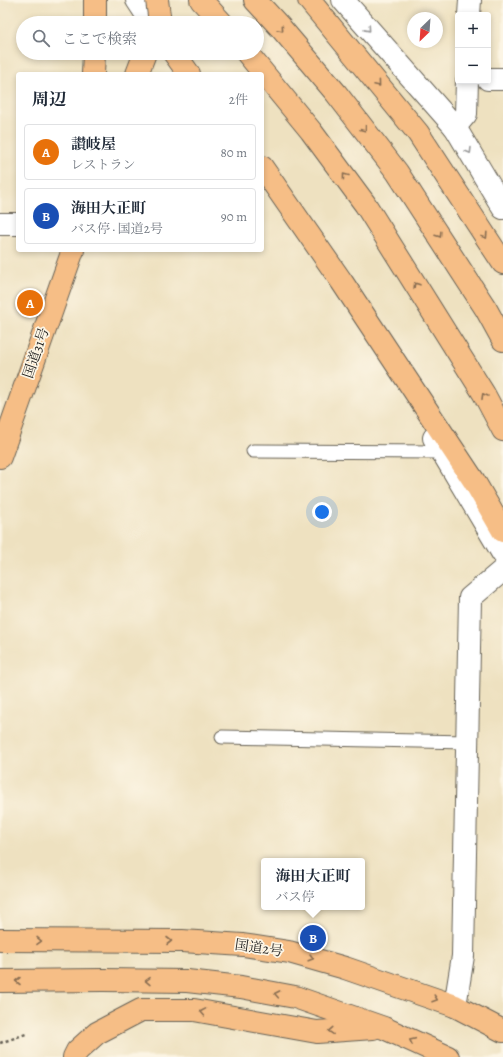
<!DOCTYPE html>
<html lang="ja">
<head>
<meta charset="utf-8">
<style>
	:root { --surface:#fff; --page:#f2f2f3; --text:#1f2937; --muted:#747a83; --line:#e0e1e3; --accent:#111827 }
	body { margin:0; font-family:Alegreya,"Noto Serif JP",serif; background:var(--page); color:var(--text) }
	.controls { position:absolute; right:12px; top:12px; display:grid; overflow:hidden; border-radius:4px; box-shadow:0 2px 6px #0003 }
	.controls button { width:36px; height:36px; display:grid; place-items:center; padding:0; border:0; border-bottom:1px solid var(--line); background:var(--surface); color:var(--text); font:20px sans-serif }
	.compass { position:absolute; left:407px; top:12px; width:36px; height:36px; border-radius:50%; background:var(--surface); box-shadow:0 2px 6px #0003; rotate:205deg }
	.you { position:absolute; left:322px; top:512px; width:14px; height:14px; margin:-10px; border:3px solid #fff; border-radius:50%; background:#1a73e8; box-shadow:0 0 0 6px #1a73e833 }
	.badge { display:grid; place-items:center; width:26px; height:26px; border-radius:50%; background:var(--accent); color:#fff; font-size:13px; font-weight:700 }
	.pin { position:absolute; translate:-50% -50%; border:2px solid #fff; box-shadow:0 1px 4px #0006 }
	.popup { position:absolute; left:261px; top:858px; width:104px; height:52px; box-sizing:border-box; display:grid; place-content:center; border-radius:4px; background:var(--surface); filter:drop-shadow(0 1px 3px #0005); font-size:13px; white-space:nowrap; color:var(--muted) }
	.popup b { font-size:15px; color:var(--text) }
	.popup::after { content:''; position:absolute; left:50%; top:100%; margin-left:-8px; border:8px solid transparent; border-top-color:var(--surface) }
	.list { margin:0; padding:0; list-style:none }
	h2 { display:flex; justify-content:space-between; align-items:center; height:52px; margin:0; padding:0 16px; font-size:17px }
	h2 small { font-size:13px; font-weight:400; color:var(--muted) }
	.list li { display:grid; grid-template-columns:26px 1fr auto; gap:12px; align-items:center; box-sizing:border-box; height:56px; margin:0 8px 8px; padding:0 8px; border:1px solid var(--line); border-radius:4px }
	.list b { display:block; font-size:15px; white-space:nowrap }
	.list p { margin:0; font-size:13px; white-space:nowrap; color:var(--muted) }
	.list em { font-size:13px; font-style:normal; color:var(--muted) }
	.icon { flex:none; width:22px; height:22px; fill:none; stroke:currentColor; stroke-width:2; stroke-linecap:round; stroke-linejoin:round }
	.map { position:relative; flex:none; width:503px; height:1057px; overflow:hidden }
	.search { position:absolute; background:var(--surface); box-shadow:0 2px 6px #0003; left:16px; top:16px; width:248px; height:44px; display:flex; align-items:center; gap:10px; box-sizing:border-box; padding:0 14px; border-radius:22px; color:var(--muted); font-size:15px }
	.panel { position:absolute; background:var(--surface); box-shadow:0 2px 6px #0003; left:16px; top:72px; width:248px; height:180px; border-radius:4px }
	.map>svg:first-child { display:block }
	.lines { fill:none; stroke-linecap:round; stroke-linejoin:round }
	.service-casing { stroke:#666155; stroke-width:15 }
	.minor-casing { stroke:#666155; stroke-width:24 }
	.trunk-casing { stroke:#666155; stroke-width:24 }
	.path { stroke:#666155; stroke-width:2.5; stroke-dasharray:3 3; stroke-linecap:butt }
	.service { stroke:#fff; stroke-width:13 }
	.minor { stroke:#fff; stroke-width:22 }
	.trunk { stroke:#f6be86; stroke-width:22 }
	.trunk-bridge-casing { stroke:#666155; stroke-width:24; stroke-linecap:butt }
	.trunk-bridge { stroke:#f6be86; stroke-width:22 }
	.oneway { stroke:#896d51 }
	.oneway2 { stroke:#999 }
	.labels { text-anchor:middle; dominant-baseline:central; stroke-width:3.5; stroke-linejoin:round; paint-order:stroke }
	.street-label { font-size:14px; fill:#1c1c1c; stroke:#fcf5e5 }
</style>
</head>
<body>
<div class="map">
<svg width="503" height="1057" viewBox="0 0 503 1057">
	<rect width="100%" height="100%" fill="#fcf5e5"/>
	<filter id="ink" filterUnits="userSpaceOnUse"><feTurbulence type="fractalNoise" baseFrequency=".025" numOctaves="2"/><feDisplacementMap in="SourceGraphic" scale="8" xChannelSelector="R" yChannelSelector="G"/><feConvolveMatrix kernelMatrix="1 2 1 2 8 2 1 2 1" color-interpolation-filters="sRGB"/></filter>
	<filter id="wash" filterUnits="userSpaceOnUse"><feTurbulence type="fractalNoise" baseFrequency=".012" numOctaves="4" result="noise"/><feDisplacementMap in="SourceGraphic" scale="16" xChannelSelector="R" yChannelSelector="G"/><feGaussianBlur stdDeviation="0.9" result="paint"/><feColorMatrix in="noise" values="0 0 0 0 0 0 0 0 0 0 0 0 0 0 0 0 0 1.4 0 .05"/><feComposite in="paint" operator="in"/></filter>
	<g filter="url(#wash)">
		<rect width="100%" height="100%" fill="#eee1c0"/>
	</g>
	<g filter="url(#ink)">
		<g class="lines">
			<defs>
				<g id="service">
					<polyline points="253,451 443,452"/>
					<polyline points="222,737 467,742"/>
				</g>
				<g id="minor">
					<polyline points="137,0 152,23"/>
					<polyline points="343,0 455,127 503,208"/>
					<polyline points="469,15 470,0"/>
					<polyline points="488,79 503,79"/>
					<polyline points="455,127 466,114 467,81"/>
					<polyline points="0,224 18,224"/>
					<polyline points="434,438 503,554"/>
					<polyline points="455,1006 463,956 470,598 503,570"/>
				</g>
				<g id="trunk">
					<polyline points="201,0 222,23"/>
					<polyline points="255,0 280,27 336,93 397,172 486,309 503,340"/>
					<polyline points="309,0 418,133 503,263"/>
					<polyline points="95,23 95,0"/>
					<polyline points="174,53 189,74"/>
					<polyline points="247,53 311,131 365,204 484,394 503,430"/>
					<polyline points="93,74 94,53"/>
					<polyline points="137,74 145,53"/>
					<polyline points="262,167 342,282 474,481 503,531"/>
					<polyline points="0,457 73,250"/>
					<polyline points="0,940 182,941 243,945 289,952 345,968 455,1006 503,1031"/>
					<polyline points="0,981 103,980 187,981 241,987 295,997 384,1028 448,1057"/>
					<polyline points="74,1057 77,1051 97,1033 141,1010 194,1010 317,1032 373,1028"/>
				</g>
			</defs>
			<use href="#service" class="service-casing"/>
			<use href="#minor" class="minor-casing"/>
			<use href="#trunk" class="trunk-casing"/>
			<polyline class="path" points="0,1043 26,1034"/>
			<use href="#service" class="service"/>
			<use href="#minor" class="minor"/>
			<use href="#trunk" class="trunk"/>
			<defs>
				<polyline id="trunk-bridge" points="157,0 160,23"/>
			</defs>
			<use href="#trunk-bridge" class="trunk-bridge-casing"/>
			<use href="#trunk-bridge" class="trunk-bridge"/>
		</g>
		<defs><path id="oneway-chevron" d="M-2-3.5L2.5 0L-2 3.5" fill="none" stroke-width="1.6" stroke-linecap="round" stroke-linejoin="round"/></defs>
		<g class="oneway">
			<use href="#oneway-chevron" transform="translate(281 29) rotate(49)"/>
			<use href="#oneway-chevron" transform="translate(378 84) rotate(50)"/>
			<use href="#oneway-chevron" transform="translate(364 129) rotate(52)"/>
			<use href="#oneway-chevron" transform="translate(345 176) rotate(-127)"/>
			<use href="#oneway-chevron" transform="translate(439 235) rotate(57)"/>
			<use href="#oneway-chevron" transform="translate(485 236) rotate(57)"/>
			<use href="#oneway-chevron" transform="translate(416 285) rotate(-122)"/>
			<use href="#oneway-chevron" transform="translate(484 396) rotate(-120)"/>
			<use href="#oneway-chevron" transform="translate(39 941) rotate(1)"/>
			<use href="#oneway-chevron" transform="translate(169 941)"/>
			<use href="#oneway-chevron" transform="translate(311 958) rotate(16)"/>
			<use href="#oneway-chevron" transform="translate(18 981) rotate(180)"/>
			<use href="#oneway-chevron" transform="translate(148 981) rotate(-179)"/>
			<use href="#oneway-chevron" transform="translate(277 994) rotate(-169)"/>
			<use href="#oneway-chevron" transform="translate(435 999) rotate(19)"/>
			<use href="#oneway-chevron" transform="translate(203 1012) rotate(-170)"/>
			<use href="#oneway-chevron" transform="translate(331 1031) rotate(177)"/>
			<use href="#oneway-chevron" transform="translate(412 1041) rotate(-155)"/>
		</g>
		<g class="oneway2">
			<use href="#oneway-chevron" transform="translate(368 29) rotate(48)"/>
			<use href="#oneway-chevron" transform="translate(469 151) rotate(59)"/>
		</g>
	</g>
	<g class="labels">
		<g class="street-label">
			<text transform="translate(36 353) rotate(-71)">国道31号</text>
			<text transform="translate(259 948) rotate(8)">国道2号</text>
		</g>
	</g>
</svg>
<div class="controls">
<button>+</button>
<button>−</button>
</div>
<svg class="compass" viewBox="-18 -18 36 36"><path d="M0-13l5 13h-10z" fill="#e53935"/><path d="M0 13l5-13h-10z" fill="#747a83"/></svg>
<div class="you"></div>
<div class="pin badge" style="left:30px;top:303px;background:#e8710a">A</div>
<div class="pin badge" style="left:313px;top:938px;background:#1a4fb4">B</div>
<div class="popup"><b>海田大正町</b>バス停</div>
<div class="search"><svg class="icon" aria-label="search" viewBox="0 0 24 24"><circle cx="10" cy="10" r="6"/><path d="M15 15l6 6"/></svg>ここで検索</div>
<section class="panel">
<h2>周辺<small>2件</small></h2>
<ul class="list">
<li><span class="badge" style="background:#e8710a">A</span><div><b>讃岐屋</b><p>レストラン</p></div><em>80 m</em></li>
<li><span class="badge" style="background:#1a4fb4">B</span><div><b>海田大正町</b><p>バス停 · 国道2号</p></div><em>90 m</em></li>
</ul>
</section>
</div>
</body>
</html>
